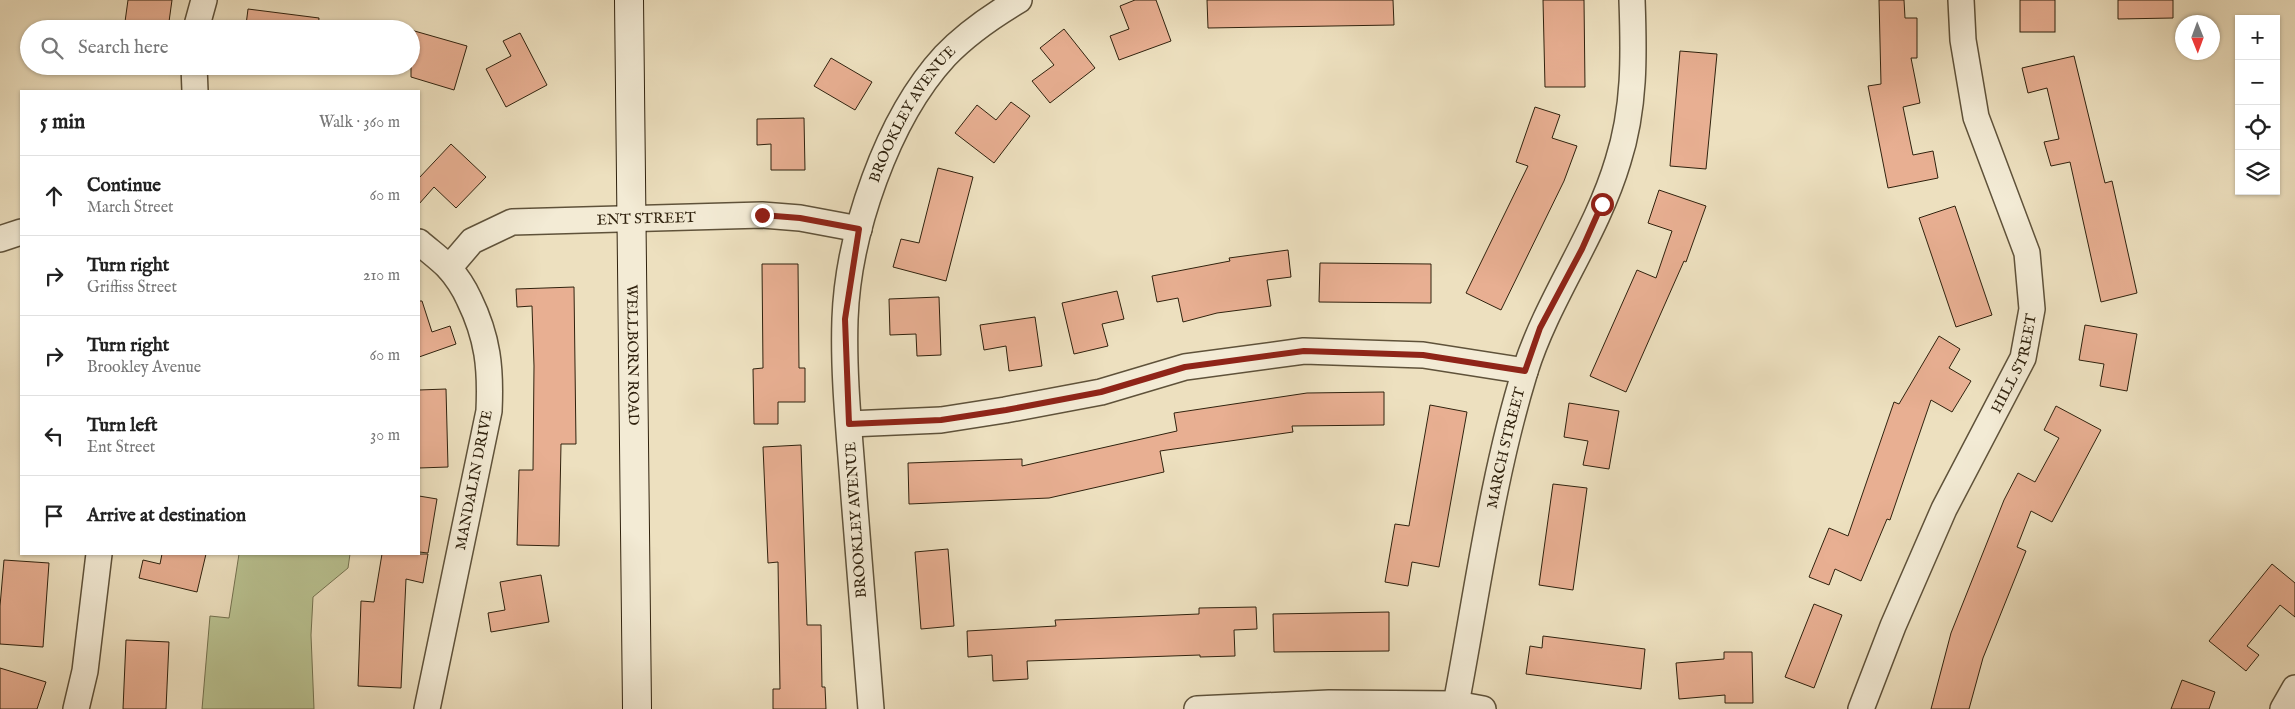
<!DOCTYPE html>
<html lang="en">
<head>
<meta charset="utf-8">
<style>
	:root { --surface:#fff; --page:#f2f2f2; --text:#222; --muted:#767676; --line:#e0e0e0 }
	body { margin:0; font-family:"IM FELL English",serif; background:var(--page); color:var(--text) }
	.controls { position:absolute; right:15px; top:15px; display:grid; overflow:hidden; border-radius:0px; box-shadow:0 1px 4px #0004 }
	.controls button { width:45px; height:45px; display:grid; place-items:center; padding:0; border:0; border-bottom:1px solid var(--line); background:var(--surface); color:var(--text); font:25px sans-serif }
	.compass { position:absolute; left:2175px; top:15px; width:45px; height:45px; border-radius:50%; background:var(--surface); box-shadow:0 1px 4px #0004; rotate:179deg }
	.stop { position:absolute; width:15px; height:15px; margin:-11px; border:4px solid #8f2418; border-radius:50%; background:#fff }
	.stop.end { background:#8f2418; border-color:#fff; box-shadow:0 1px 5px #0008 }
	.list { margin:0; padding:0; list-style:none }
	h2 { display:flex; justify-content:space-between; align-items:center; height:65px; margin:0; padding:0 20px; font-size:21px }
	h2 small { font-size:16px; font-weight:400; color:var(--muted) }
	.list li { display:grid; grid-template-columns:32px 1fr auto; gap:15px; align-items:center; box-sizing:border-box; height:80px; padding:0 20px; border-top:1px solid var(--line) }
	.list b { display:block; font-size:19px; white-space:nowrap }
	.list p { margin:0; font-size:16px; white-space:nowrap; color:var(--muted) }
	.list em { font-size:16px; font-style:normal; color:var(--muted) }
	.icon { flex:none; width:28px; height:28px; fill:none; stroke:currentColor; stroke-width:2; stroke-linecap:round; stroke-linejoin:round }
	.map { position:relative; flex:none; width:2295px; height:709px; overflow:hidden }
	.search { position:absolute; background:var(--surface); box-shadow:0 1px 4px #0004; left:20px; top:20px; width:400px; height:55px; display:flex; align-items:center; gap:12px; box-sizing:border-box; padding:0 18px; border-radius:28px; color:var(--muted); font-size:19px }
	.panel { position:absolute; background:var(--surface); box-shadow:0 1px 4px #0004; left:20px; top:90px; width:400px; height:465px; border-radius:0px }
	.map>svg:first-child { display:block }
	.park { fill:#b9c291; stroke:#747250 }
	.building { fill:#e8af92; stroke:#30220e }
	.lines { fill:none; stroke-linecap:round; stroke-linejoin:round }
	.street-casing { stroke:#5f523a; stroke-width:28 }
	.secondary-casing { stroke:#30220e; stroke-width:30 }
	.street { stroke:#f3ebd5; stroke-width:25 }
	.secondary { stroke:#f3ebd5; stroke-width:28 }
	.route { stroke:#8f2418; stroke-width:6 }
	.labels { text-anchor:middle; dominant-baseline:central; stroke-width:4; stroke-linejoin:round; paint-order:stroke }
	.street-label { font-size:15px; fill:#30220e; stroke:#f3ebd5 }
</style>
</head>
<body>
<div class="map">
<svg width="2295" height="709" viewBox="0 0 2295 709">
	<rect width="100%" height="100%" fill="#ede0bf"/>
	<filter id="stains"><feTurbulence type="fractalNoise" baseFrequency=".004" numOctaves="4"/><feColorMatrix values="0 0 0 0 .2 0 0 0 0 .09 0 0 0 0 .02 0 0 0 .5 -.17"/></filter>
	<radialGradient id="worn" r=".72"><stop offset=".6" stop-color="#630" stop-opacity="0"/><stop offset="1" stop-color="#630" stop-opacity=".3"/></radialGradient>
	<polygon class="park" points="239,554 350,554 348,568 313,597 311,635 314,709 202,709 210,616 229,618"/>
	<g class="building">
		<polygon points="128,0 172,0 168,29 124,29"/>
		<polygon points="1135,0 1156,0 1171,41 1119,60 1110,36 1129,29 1120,6"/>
		<polygon points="1207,0 1393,0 1394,25 1208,28"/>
		<polygon points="1543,0 1584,0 1585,87 1545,87"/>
		<polygon points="1879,0 1904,0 1905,18 1917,18 1917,58 1911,58 1920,103 1903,107 1913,155 1933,151 1938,178 1888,188 1868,86 1881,84"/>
		<rect x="2020" y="0" width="35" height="32"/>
		<polygon points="2118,0 2173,0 2173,18 2118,19"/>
		<polygon points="248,9 319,18 318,29 260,29 260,27 246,25"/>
		<polygon points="1064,29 1095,68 1050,103 1032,81 1054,65 1040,48"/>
		<polygon points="411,30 467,46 454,90 411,77"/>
		<polygon points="520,33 547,85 506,107 486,69 511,56 503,41"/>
		<polygon points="1680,51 1717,54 1706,169 1670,166"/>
		<polygon points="2074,56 2105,183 2112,181 2137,293 2101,302 2070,162 2051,166 2044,142 2059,139 2047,88 2028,93 2022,68"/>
		<polygon points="831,58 872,82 855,110 814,86"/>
		<polygon points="1011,102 1030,116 994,163 955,133 977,105 996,120"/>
		<polygon points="1535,107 1560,115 1552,138 1577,146 1564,181 1501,310 1466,293 1528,166 1516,162"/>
		<polygon points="804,118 805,170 771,170 771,144 757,145 757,119"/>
		<polygon points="451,144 486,177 456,208 434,187 419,204 419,178"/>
		<polygon points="938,168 973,177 946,281 893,267 901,239 919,243"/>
		<polygon points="1659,190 1706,206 1686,262 1684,261 1626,392 1590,376 1637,270 1656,278 1672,231 1648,223"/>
		<polygon points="1955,206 1992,315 1956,327 1919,218"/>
		<polygon points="1288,250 1291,277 1267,280 1271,306 1217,313 1183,322 1178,298 1157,302 1152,276 1230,261 1229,258"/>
		<polygon points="1320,263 1431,264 1431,303 1319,302"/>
		<polygon points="762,264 798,264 799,368 805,368 805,402 778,402 778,424 754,424 753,369 763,368"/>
		<polygon points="574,287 576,444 561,444 559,546 517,545 519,470 533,470 534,366 532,306 517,307 516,289"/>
		<polygon points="1117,291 1124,319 1102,324 1108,346 1074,354 1062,303"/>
		<polygon points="939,297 941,355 917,356 916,334 890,335 889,299"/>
		<polygon points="419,301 422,301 432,332 450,326 456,344 419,357"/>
		<polygon points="1035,317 1042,366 1009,371 1006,346 984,350 980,325"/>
		<polygon points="2085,325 2137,334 2127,391 2100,386 2104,364 2079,360"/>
		<polygon points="1939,336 1960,349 1949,368 1971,381 1952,412 1931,400 1890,520 1887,519 1861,581 1835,569 1829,585 1809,577 1829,528 1848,536 1894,402 1899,404"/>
		<polygon points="446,389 448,467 419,468 419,390"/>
		<polygon points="1384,392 1384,425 1292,426 1293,432 1160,451 1164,472 1049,498 909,504 908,463 1022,459 1022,466 1177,431 1174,413 1307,393"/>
		<polygon points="1569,403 1619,411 1609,469 1583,465 1588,441 1564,437"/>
		<polygon points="1430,405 1467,412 1439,567 1412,562 1408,586 1385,582 1395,524 1409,526"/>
		<polygon points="2056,406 2101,430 2052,522 2031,511 2017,547 2026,551 1983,658 1969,709 1931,709 1951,633 2004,500 2018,473 2035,482 2059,438 2044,430"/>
		<polygon points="801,445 807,625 821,625 822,687 825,687 826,709 773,709 773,689 780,689 778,562 768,563 763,447"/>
		<polygon points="1553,484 1587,488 1573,590 1539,585"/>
		<polygon points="419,496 437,499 428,553 419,552"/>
		<polygon points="948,549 954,626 921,629 915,552"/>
		<polygon points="162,554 206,554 197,592 139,578 143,560 160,564"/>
		<polygon points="382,554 428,554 423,583 406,579 401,688 358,686 361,601 374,602"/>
		<polygon points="4,560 49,563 43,647 0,644 0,606"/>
		<polygon points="2272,564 2295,583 2295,617 2280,605 2247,646 2259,655 2246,671 2209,641"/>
		<polygon points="541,575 549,622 491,632 488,613 505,610 500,582"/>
		<polygon points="1814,604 1842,615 1814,688 1785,677"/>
		<polygon points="1256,607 1257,629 1234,630 1235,656 1200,657 1200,655 1027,661 1028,679 993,681 992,655 968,657 967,631 1056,626 1055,620 1199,614 1199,608"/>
		<polygon points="1389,612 1389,651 1274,652 1273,614"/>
		<polygon points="1543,636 1645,649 1641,689 1526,674 1530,646 1542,648"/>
		<polygon points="126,640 169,642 166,709 123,709"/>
		<polygon points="1724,652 1752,652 1753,703 1725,703 1725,695 1679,699 1676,663 1724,659"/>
		<polygon points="0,668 46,682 37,709 0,709"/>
		<polygon points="2182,680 2215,692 2209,709 2171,709"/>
	</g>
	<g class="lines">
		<defs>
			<g id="street">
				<polyline points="196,29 204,0"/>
				<polyline points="194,66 195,91"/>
				<polyline points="0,239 21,232"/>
				<path d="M419,242C428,250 439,258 448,267C456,276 464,288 469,299C488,338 491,368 489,411L427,709"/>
				<path id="s1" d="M449,268L472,241L512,222L762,215L800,218L859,229"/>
				<polyline points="849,424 941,420 1005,410 1101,392 1185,367 1304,351 1423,355 1525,371"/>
				<path id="s2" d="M1456,704C1477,594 1492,478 1525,371C1548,298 1596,235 1618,161C1635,108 1634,55 1632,0"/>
				<polyline points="76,709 85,671 99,554"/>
				<path id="s3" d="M871,709C865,638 860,568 854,497C850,438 843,378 845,319C848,234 887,119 945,56C967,33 992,16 1019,0"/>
				<polyline points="1197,709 1329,703 1456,704 1483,709"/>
				<path id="s4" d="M1861,709L1893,626L1944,509L2023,358L2032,309L2027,253L1976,117L1963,40L1961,0"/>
				<polyline points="2283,709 2295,688"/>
			</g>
			<g id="secondary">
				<path id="s5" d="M629,0L637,709"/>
			</g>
		</defs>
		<use href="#street" class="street-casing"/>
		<use href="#secondary" class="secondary-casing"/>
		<use href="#street" class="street"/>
		<use href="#secondary" class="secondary"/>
	</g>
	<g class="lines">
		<polyline class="route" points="762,215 800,218 859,229 845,319 849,424 941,420 1006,410 1101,392 1185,367 1304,351 1423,355 1525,371 1540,328 1582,249 1602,204"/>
	</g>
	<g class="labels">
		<g class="street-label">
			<text stroke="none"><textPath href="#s3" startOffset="610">BROOKLEY AVENUE</textPath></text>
			<text stroke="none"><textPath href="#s1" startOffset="214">ENT STREET</textPath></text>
			<text stroke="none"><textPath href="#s5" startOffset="355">WELLBORN ROAD</textPath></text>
			<text stroke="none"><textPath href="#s4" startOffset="379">HILL STREET</textPath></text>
			<text stroke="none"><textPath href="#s2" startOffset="261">MARCH STREET</textPath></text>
			<text transform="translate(474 480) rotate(-79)">MANDALIN DRIVE</text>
			<text transform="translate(856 520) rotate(-94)">BROOKLEY AVENUE</text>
		</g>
	</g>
	<rect width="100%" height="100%" filter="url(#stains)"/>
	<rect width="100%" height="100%" fill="url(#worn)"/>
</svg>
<div class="controls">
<button>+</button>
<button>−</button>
<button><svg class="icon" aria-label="locate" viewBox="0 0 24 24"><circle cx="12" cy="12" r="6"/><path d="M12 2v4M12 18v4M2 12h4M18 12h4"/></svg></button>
<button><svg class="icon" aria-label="layers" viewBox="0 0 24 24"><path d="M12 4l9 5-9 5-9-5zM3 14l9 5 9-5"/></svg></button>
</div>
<svg class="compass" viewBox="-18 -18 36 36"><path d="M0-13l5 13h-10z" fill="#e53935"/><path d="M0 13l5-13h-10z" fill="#767676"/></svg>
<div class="stop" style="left:1602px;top:204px"></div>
<div class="stop end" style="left:762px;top:215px"></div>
<div class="search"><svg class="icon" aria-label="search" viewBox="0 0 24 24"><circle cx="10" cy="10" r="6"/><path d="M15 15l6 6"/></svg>Search here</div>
<section class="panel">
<h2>5 min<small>Walk · 360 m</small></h2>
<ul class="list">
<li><svg class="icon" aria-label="ahead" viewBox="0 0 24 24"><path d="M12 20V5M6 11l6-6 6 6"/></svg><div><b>Continue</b><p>March Street</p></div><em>60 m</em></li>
<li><svg class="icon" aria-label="right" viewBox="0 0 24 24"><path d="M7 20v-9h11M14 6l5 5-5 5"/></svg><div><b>Turn right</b><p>Griffiss Street</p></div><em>210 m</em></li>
<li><svg class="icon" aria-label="right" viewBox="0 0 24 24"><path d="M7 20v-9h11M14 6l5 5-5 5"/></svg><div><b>Turn right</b><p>Brookley Avenue</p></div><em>60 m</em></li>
<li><svg class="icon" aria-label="left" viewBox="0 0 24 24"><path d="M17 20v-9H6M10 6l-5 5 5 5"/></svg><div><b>Turn left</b><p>Ent Street</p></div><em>30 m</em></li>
<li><svg class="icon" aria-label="arrive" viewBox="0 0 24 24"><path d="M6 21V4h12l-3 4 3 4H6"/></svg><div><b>Arrive at destination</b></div></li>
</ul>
</section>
</div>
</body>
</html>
